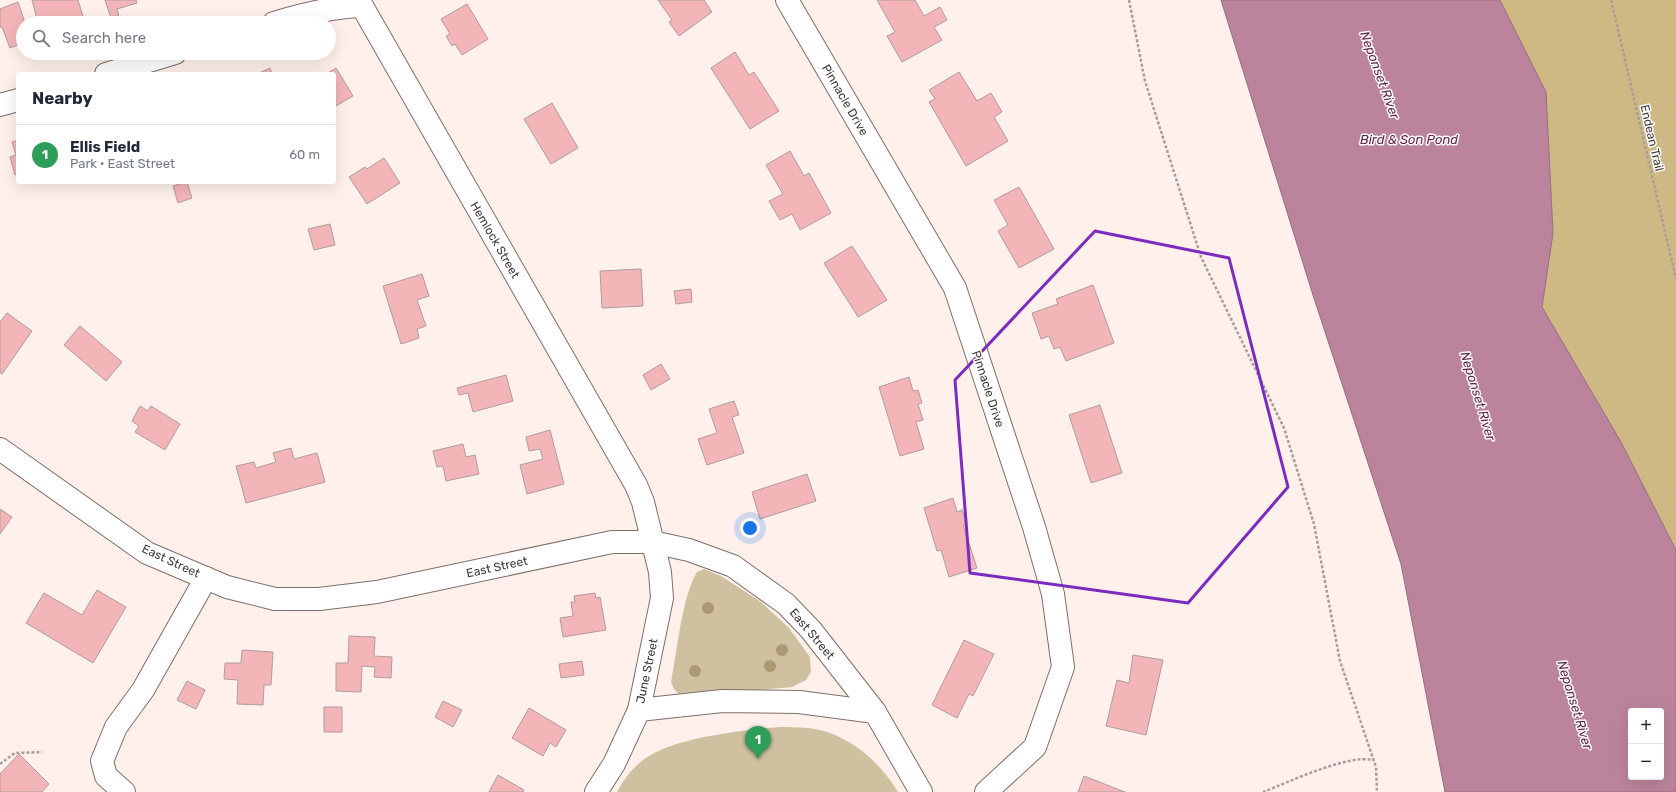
<!DOCTYPE html>
<html lang="en">
<head>
<meta charset="utf-8">
<style>
	:root { --surface:#fff; --page:#f6f6f7; --text:#1f2937; --muted:#747a83; --line:#e0e1e3; --accent:#ea580c }
	body { margin:0; font-family:Rubik,sans-serif; background:var(--page); color:var(--text) }
	.controls { position:absolute; right:12px; bottom:12px; display:grid; overflow:hidden; border-radius:4px; box-shadow:0 4px 16px #0002 }
	.controls button { width:36px; height:36px; display:grid; place-items:center; padding:0; border:0; border-bottom:1px solid var(--line); background:var(--surface); color:var(--text); font:20px sans-serif }
	.you { position:absolute; left:750px; top:528px; width:14px; height:14px; margin:-10px; border:3px solid #fff; border-radius:50%; background:#1a73e8; box-shadow:0 0 0 6px #1a73e833 }
	.badge { display:grid; place-items:center; width:26px; height:26px; border-radius:50%; background:var(--accent); color:#fff; font-size:13px; font-weight:700 }
	.pin { position:absolute; translate:-50% -33px; filter:drop-shadow(0 1px 2px #0008) }
	.pin::after { content:''; position:absolute; top:21px; width:14px; height:12px; background:inherit; clip-path:polygon(0 0,100% 0,50% 100%) }
	.list { margin:0; padding:0; list-style:none }
	h2 { display:flex; justify-content:space-between; align-items:center; height:52px; margin:0; padding:0 16px; font-size:17px }
	h2 small { font-size:13px; font-weight:400; color:var(--muted) }
	.list li { display:grid; grid-template-columns:26px 1fr auto; gap:12px; align-items:center; box-sizing:border-box; height:60px; padding:0 16px; border-top:1px solid var(--line) }
	.list b { display:block; font-size:15px; white-space:nowrap }
	.list p { margin:0; font-size:13px; white-space:nowrap; color:var(--muted) }
	.list em { font-size:13px; font-style:normal; color:var(--muted) }
	.icon { flex:none; width:22px; height:22px; fill:none; stroke:currentColor; stroke-width:2; stroke-linecap:round; stroke-linejoin:round }
	.map { position:relative; flex:none; width:1676px; height:792px; overflow:hidden }
	.search { position:absolute; background:var(--surface); box-shadow:0 4px 16px #0002; left:16px; top:16px; width:320px; height:44px; display:flex; align-items:center; gap:10px; box-sizing:border-box; padding:0 14px; border-radius:22px; color:var(--muted); font-size:15px }
	.panel { position:absolute; background:var(--surface); box-shadow:0 4px 16px #0002; left:16px; top:72px; width:320px; height:112px; border-radius:4px }
	.map>svg:first-child { display:block }
	.green { fill:#cfc19f }
	.forest { fill:#ceb884 }
	.water { fill:#bb849c; stroke:#966d7d; fill-rule:evenodd }
	.building { fill:#f4b5b8; stroke:#af9c9d }
	.lines { fill:none; stroke-linecap:round; stroke-linejoin:round }
	.minor-casing { stroke:#7e6e69; stroke-width:24 }
	.path { stroke:#a89d99; stroke-width:2.5; stroke-dasharray:3 2; stroke-linecap:butt }
	.minor { stroke:#fff; stroke-width:22 }
	.tree { fill:#ac9974 }
	.marked { fill:none; stroke:#7b2cbf; stroke-width:3; stroke-linejoin:round }
	.labels { text-anchor:middle; dominant-baseline:central; stroke-width:3; stroke-linejoin:round; paint-order:stroke }
	.street-label { font-size:12px; fill:#3f3835; stroke:#fff }
	.water-label { font-size:13px; font-style:italic; fill:#652244; stroke:#fff }
</style>
</head>
<body>
<div class="map">
<svg width="1676" height="792" viewBox="0 0 1676 792">
	<rect width="100%" height="100%" fill="#fff0eb"/>
	<g class="green">
		<path d="M704,569L721,576L761,602L789,628L810,657L811,672L806,680L792,687L682,697L674,689L671,682C677,652 682,596 697,572Z"/>
		<path d="M780,727C789,727 799,727 808,728C846,732 879,760 898,792H617C637,754 664,746 704,737C729,732 754,729 780,727Z"/>
	</g>
	<polygon class="forest" points="1500,0 1676,0 1676,550 1621,442 1542,307 1553,233 1546,92"/>
	<path class="water" d="M1221,0H1500L1546,92L1553,233L1542,307L1621,442L1676,550V792H1445L1401,564L1312,292ZM1631,711H1661V777H1631Z"/>
	<g class="building">
		<polygon points="32,0 78,0 85,23 38,23"/>
		<polygon points="105,0 136,0 137,3 117,9 119,15 111,18"/>
		<polygon points="658,0 704,0 712,12 679,36 669,22 672,20"/>
		<polygon points="877,0 915,0 924,16 940,7 947,20 934,27 942,40 902,62 887,36 895,32"/>
		<polygon points="18,2 25,23 23,23 23,43 10,48 2,27 0,27 0,9"/>
		<polygon points="467,4 488,39 462,55 455,44 452,46 446,36 450,34 441,19"/>
		<polygon points="735,52 749,75 754,72 779,111 750,129 711,68"/>
		<polygon points="270,68 272,74 257,74"/>
		<polygon points="336,68 353,96 334,107 334,74 326,74"/>
		<polygon points="959,72 977,101 991,93 1002,112 994,117 1008,141 966,166 929,102 935,99 929,90"/>
		<polygon points="552,103 578,148 551,164 524,119"/>
		<polygon points="18,140 18,174 15,175 10,157 16,155 12,142"/>
		<polygon points="790,151 804,176 809,173 831,213 800,230 792,214 780,220 769,201 783,194 766,165"/>
		<polygon points="384,158 400,183 367,204 349,177 365,167 367,169"/>
		<polygon points="187,182 192,198 178,203 173,186"/>
		<polygon points="1019,187 1054,249 1019,268 998,231 1008,225 994,200"/>
		<polygon points="330,224 335,245 314,250 308,229"/>
		<polygon points="852,246 887,300 858,317 824,263"/>
		<polygon points="641,269 643,306 602,308 600,271"/>
		<polygon points="422,274 429,296 417,300 426,326 417,329 419,338 401,344 383,286"/>
		<polygon points="1093,285 1114,343 1066,361 1060,347 1054,349 1049,336 1041,339 1032,313 1058,304 1056,299"/>
		<polygon points="691,289 692,302 676,304 674,291"/>
		<polygon points="7,313 32,331 2,374 0,373 0,322"/>
		<polygon points="80,326 122,362 106,381 64,345"/>
		<polygon points="661,364 670,379 651,390 643,375"/>
		<polygon points="506,375 513,401 473,412 468,393 459,395 457,388"/>
		<polygon points="909,377 913,391 918,390 922,403 918,404 923,420 916,422 924,449 900,456 879,387"/>
		<polygon points="734,401 739,415 732,417 744,453 707,465 698,439 717,433 709,409"/>
		<polygon points="1100,405 1122,473 1091,483 1069,415"/>
		<polygon points="140,406 148,411 151,406 180,424 165,450 135,432 139,426 132,421"/>
		<polygon points="550,430 564,484 527,494 520,465 543,459 540,449 529,451 526,437"/>
		<polygon points="463,444 466,457 475,455 479,474 446,481 443,466 437,467 433,451"/>
		<polygon points="291,448 294,459 317,453 325,482 246,503 236,466 254,462 256,468 276,462 273,453"/>
		<polygon points="807,474 816,501 760,519 752,492"/>
		<polygon points="953,498 957,512 962,510 967,524 963,525 977,568 949,577 941,550 937,551 924,508"/>
		<polygon points="0,509 12,517 0,534"/>
		<polygon points="97,590 126,607 93,663 26,623 44,593 82,615"/>
		<polygon points="595,593 596,598 600,597 606,630 563,637 560,618 573,616 571,602 575,602 574,596"/>
		<polygon points="349,636 375,637 374,656 392,657 391,678 374,677 375,667 362,666 361,692 336,691 336,663 348,663"/>
		<polygon points="964,640 994,654 973,696 969,694 957,718 932,705"/>
		<polygon points="242,650 273,652 271,685 264,685 263,705 237,704 238,680 224,679 225,663 241,663"/>
		<polygon points="1133,655 1163,660 1146,735 1106,726 1117,680 1129,683"/>
		<polygon points="582,661 584,675 561,678 559,664"/>
		<polygon points="187,681 205,690 196,709 177,700"/>
		<polygon points="443,701 462,710 453,727 435,717"/>
		<rect x="324" y="707" width="18" height="25"/>
		<polygon points="529,708 566,730 556,747 550,743 543,756 512,738"/>
		<polygon points="19,754 49,784 42,792 0,792 0,774"/>
		<polygon points="498,775 524,790 523,792 489,792"/>
		<polygon points="1084,776 1125,792 1078,792"/>
	</g>
	<g class="lines">
		<defs>
			<g id="minor">
				<polyline points="787,0 955,288 1034,527 1053,594 1063,667 1035,747 986,792"/>
				<path d="M274,23C303,14 331,7 362,6L636,485L643,502L660,572L662,598L639,710L614,764L596,792"/>
				<polyline points="106,74 175,53"/>
				<polyline points="0,105 18,100"/>
				<polyline points="0,449 147,553 227,587 275,599 319,599 377,592 612,542 652,542 689,550 733,566 786,604 811,630 875,712 921,792"/>
				<polyline points="639,710 722,701 799,702 875,712"/>
				<polyline points="124,792 106,776 102,761 116,727 143,690 206,578"/>
			</g>
		</defs>
		<use href="#minor" class="minor-casing"/>
		<g class="path">
			<polyline points="1129,0 1145,81 1201,257 1284,428 1314,524 1340,661 1376,767 1377,792"/>
			<polyline points="1611,0 1676,279"/>
			<polyline points="0,764 15,753 42,752"/>
			<path d="M1263,792C1289,782 1348,754 1373,760"/>
		</g>
		<use href="#minor" class="minor"/>
	</g>
	<g class="tree">
		<circle cx="708" cy="608" r="6"/>
		<circle cx="782" cy="650" r="6"/>
		<circle cx="770" cy="666" r="6"/>
		<circle cx="695" cy="671" r="6"/>
	</g>
	<path class="marked" d="M1095,231L1229,258L1288,487L1188,603L970,573L955,380Z"/>
	<g class="labels">
		<g class="street-label">
			<text transform="translate(845 100) rotate(60)">Pinnacle Drive</text>
			<text transform="translate(1652 138) rotate(77)">Endean Trail</text>
			<text transform="translate(495 240) rotate(60)">Hemlock Street</text>
			<text transform="translate(988 389) rotate(72)">Pinnacle Drive</text>
			<text transform="translate(171 561) rotate(25)">East Street</text>
			<text transform="translate(497 567) rotate(-12)">East Street</text>
			<text transform="translate(812 634) rotate(50)">East Street</text>
			<text transform="translate(647 671) rotate(-78)">June Street</text>
		</g>
		<g class="water-label">
			<text transform="translate(1380 75) rotate(70)">Neponset River</text>
			<text x="1409" y="139">Bird &amp; Son Pond</text>
			<text transform="translate(1478 396) rotate(73)">Neponset River</text>
			<text transform="translate(1575 705) rotate(73)">Neponset River</text>
		</g>
	</g>
</svg>
<div class="controls">
<button>+</button>
<button>−</button>
</div>
<div class="you"></div>
<div class="pin badge" style="left:758px;top:759px;background:#2e9e5b">1</div>
<div class="search"><svg class="icon" aria-label="search" viewBox="0 0 24 24"><circle cx="10" cy="10" r="6"/><path d="M15 15l6 6"/></svg>Search here</div>
<section class="panel">
<h2>Nearby<small></small></h2>
<ul class="list">
<li><span class="badge" style="background:#2e9e5b">1</span><div><b>Ellis Field</b><p>Park · East Street</p></div><em>60 m</em></li>
</ul>
</section>
</div>
</body>
</html>
